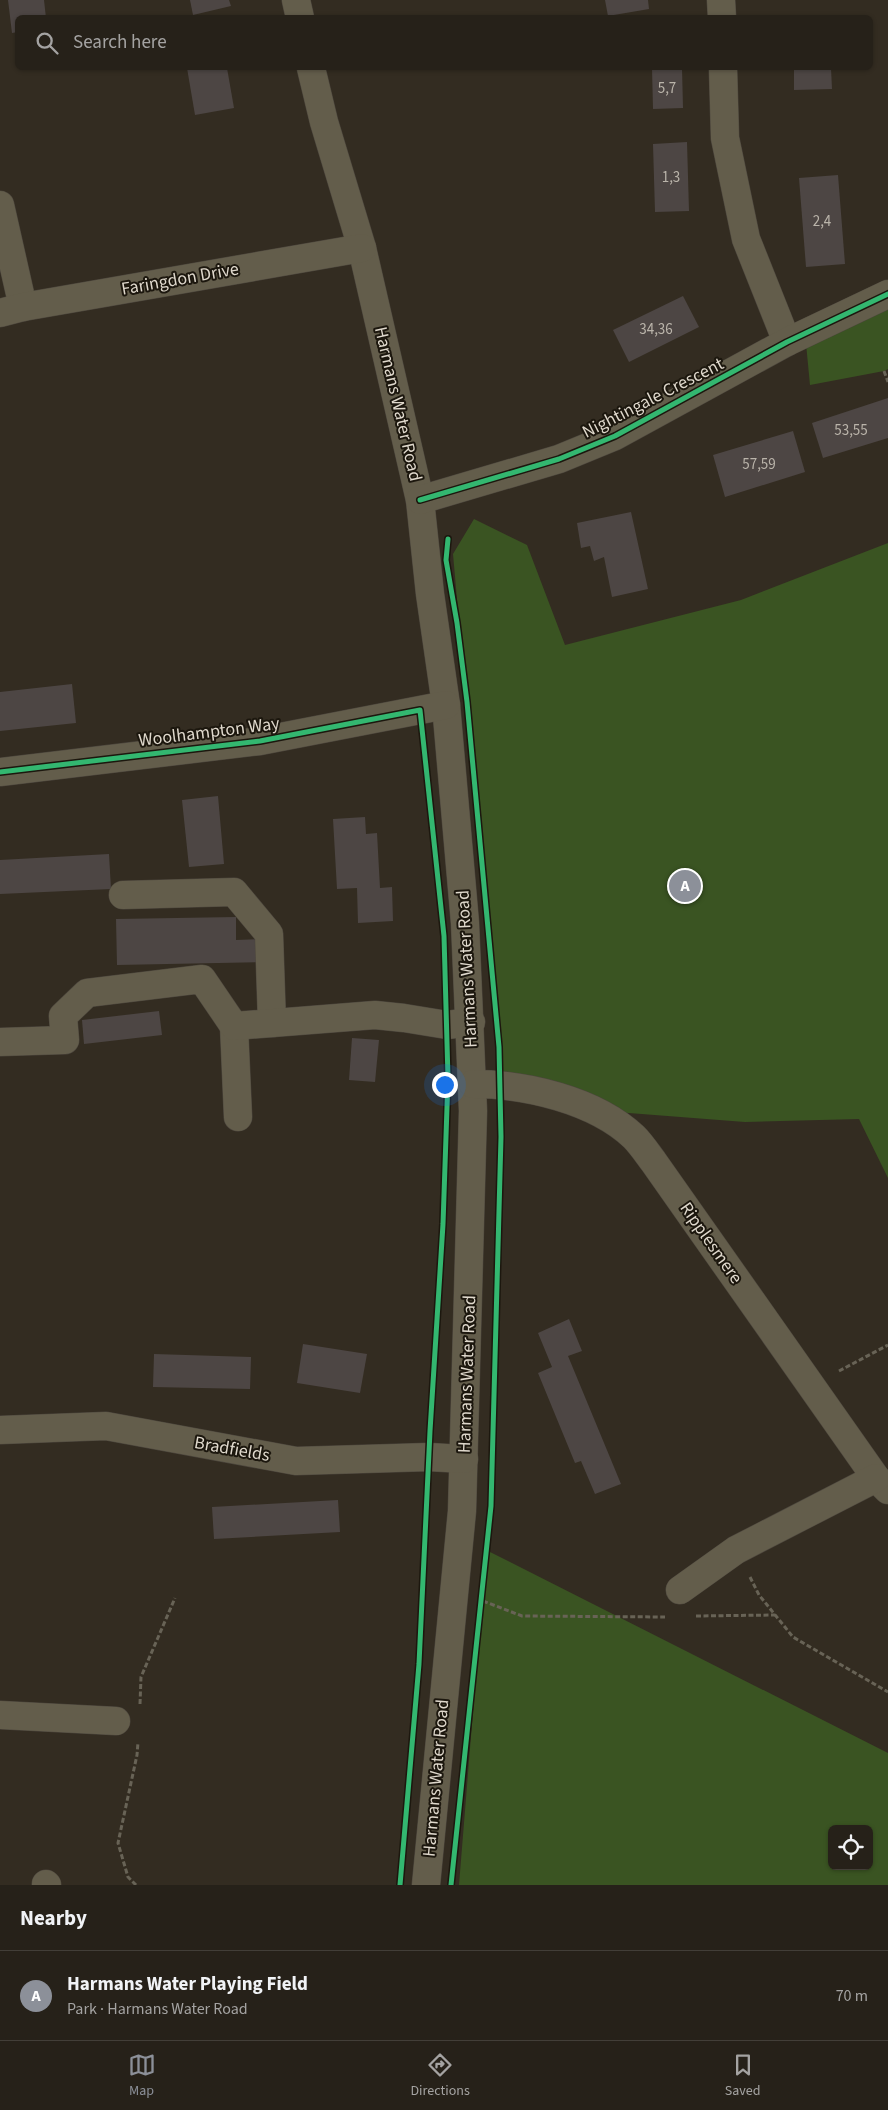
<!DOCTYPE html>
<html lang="en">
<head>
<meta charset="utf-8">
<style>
	:root { --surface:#262119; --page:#2e2922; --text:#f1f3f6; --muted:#a4a3a2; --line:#423e38; --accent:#8c9099 }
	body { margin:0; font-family:"Source Sans 3",sans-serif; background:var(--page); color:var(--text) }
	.controls { position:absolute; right:15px; bottom:15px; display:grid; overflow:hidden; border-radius:8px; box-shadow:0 1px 4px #0004 }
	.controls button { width:45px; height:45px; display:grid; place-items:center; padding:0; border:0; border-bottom:1px solid var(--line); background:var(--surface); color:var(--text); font:25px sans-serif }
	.you { position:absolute; left:444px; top:1084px; width:18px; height:18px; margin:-12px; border:4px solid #fff; border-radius:50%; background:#1a73e8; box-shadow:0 0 0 8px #1a73e833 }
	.badge { display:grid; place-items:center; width:32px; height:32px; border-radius:50%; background:var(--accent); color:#fff; font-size:16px; font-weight:700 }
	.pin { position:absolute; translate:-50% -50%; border:2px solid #fff; box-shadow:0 1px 5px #0006 }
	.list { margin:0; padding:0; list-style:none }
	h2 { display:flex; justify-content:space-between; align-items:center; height:65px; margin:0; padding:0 20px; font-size:21px }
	h2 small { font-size:16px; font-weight:400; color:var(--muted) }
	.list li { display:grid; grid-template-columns:32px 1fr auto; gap:15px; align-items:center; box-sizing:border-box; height:90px; padding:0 20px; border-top:1px solid var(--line) }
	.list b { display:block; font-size:19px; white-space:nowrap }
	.list p { margin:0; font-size:16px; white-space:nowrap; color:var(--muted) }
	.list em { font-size:16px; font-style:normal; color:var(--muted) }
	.icon { flex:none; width:28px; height:28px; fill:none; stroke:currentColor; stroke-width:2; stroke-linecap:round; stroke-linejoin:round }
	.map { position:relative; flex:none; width:888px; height:1885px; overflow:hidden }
	.search { position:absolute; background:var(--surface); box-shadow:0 1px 4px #0004; left:15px; right:15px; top:15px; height:55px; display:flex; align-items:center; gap:12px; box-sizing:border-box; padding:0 18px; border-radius:8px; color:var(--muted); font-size:19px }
	.sheet { height:155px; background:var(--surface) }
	nav { display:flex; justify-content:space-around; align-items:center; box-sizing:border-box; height:70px; border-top:1px solid var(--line); background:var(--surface); font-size:14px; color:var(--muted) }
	nav a { display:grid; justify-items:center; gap:2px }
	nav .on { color:var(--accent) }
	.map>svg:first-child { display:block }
	.green { fill:#3a5422; fill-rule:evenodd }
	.building { fill:#4d4644 }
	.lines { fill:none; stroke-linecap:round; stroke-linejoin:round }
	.minor-casing { stroke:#4d473e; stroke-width:29 }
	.path { stroke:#686356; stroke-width:3; stroke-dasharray:5 2.5; stroke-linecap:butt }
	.minor { stroke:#635d4b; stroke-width:28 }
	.cycleway-casing { stroke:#1c170e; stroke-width:8 }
	.cycleway { stroke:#33b770; stroke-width:5 }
	.labels { text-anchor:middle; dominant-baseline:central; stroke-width:4; stroke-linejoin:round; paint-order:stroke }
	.number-label { font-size:15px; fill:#bab4aa }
	.street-label { font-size:18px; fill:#dfd8cc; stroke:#1c170e }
</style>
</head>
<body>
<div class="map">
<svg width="888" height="1885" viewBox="0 0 888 1885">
	<rect width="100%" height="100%" fill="#332c21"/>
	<g class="green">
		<polygon points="888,294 888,369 884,371 810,385 805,333"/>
		<polygon points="474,519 527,545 565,645 741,600 888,543 888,1178 859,1119 745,1122 590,1110 500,1084 453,554"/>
		<path d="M486,1550L888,1753V1885H459ZM832,1829H869V1866H832Z"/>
	</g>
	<g class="building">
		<polygon points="8,0 44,0 46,18 18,18 18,32 12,33"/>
		<polygon points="190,0 229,0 231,6 193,15"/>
		<polygon points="605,0 648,0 649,9 608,16"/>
		<polygon points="187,68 227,68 234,108 195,115"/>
		<polygon points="652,68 682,68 683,108 653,109"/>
		<polygon points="794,68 831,68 832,89 794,90"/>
		<polygon points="687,142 689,211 655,212 653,144"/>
		<polygon points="838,175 845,264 806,267 799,178"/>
		<polygon points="683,296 699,327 629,362 613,330"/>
		<polygon points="888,398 888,438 823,458 812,423"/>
		<polygon points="793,431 805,472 725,497 713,455"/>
		<polygon points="631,512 648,589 612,597 604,557 594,561 590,546 581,548 577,523"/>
		<polygon points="72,684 76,723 0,731 0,692"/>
		<polygon points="218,796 224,864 189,867 182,800"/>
		<polygon points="365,817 366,834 377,833 380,888 392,887 393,921 358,923 357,888 337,889 333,819"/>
		<polygon points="109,854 111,889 0,894 0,860"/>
		<polygon points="236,917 236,940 263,939 264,962 117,965 116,919"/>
		<polygon points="159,1011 162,1035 84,1044 82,1020"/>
		<polygon points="352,1038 379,1040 375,1082 349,1080"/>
		<polygon points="569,1319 582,1351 568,1356 621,1484 595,1494 581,1461 575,1463 538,1373 552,1367 538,1333"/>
		<polygon points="303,1344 367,1354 360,1393 297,1383"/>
		<polygon points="154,1354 251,1357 250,1389 153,1387"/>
		<polygon points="338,1500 340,1532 214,1539 212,1507"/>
	</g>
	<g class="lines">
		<defs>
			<g id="minor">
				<polyline points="296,0 300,18"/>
				<polyline points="721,0 722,18"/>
				<polyline points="311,68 324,122 362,248 420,500 430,594 446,705 465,923 473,1111 462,1511 426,1885"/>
				<polyline points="723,68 725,138 746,239 787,342"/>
				<polyline points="0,205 23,307"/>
				<polyline points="0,313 23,307 362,248"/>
				<polyline points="420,500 559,459 615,436 787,342 888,294"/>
				<polyline points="0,772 260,741 446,705"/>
				<polyline points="123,895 234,892 269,934 272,1023"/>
				<polyline points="234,1026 238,1117"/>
				<polyline points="0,1042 65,1040 63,1016 87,993 202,979 234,1026 375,1015 404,1018 447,1025 471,1022"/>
				<path d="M473,1084C525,1084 595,1100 634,1137C641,1144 647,1153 653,1161L876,1478L888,1490"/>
				<polyline points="0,1430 106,1426 296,1461 429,1457 464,1459"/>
				<polyline points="680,1590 736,1550 876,1478"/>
				<polyline points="0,1715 116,1721"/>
				<polyline points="46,1884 47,1885"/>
			</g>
		</defs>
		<use href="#minor" class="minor-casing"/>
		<g class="path">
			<polyline points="884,371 888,382"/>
			<polyline points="839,1371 888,1345"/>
			<polyline points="750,1577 759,1595 793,1637 888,1692"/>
			<polyline points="483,1601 522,1616 665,1617"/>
			<polyline points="696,1616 775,1615"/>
			<polyline points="140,1704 141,1677 175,1598"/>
			<polyline points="136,1885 128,1877 118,1843 137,1755 138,1742"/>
		</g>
		<use href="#minor" class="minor"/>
		<defs>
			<g id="cycleway">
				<polyline points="420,500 559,459 615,436 787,342 888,294"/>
				<polyline points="448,539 446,560 457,623 467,702 499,1047 501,1137 491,1506 451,1885"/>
				<polyline points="0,772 260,741 420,710 444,936 448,1078 443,1224 430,1431 419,1664 400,1885"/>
			</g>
		</defs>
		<use href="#cycleway" class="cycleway-casing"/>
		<use href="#cycleway" class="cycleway"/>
	</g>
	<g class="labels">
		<g class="number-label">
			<text x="667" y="88">5,7</text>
			<text x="671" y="177">1,3</text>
			<text x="822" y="221">2,4</text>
			<text x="656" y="329">34,36</text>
			<text x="851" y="430">53,55</text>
			<text x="759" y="464">57,59</text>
		</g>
		<g class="street-label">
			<text transform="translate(180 279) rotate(-10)">Faringdon Drive</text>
			<text transform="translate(653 398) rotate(-27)">Nightingale Crescent</text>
			<text transform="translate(398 404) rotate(77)">Harmans Water Road</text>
			<text transform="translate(209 732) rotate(-7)">Woolhampton Way</text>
			<text transform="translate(467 969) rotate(-93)">Harmans Water Road</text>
			<text transform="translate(711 1243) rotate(55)">Ripplesmere</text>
			<text transform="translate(467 1374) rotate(-88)">Harmans Water Road</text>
			<text transform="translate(232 1449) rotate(10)">Bradfields</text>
			<text transform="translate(436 1778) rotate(-85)">Harmans Water Road</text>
		</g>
	</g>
</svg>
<div class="controls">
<button><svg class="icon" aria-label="locate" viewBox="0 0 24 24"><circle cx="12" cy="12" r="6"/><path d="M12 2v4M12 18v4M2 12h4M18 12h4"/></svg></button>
</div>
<div class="you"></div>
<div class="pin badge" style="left:685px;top:886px">A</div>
<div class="search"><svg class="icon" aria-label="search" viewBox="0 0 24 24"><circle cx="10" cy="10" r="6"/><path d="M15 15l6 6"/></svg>Search here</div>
</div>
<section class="sheet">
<h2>Nearby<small></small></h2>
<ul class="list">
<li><span class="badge">A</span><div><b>Harmans Water Playing Field</b><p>Park · Harmans Water Road</p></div><em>70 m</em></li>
</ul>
</section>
<nav>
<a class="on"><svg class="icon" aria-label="map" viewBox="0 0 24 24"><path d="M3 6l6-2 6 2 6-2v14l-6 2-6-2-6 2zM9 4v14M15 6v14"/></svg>Map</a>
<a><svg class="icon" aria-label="directions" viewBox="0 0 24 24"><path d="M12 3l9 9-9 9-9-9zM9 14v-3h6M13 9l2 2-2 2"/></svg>Directions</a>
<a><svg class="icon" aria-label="saved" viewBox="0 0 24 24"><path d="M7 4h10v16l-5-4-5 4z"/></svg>Saved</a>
</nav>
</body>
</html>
